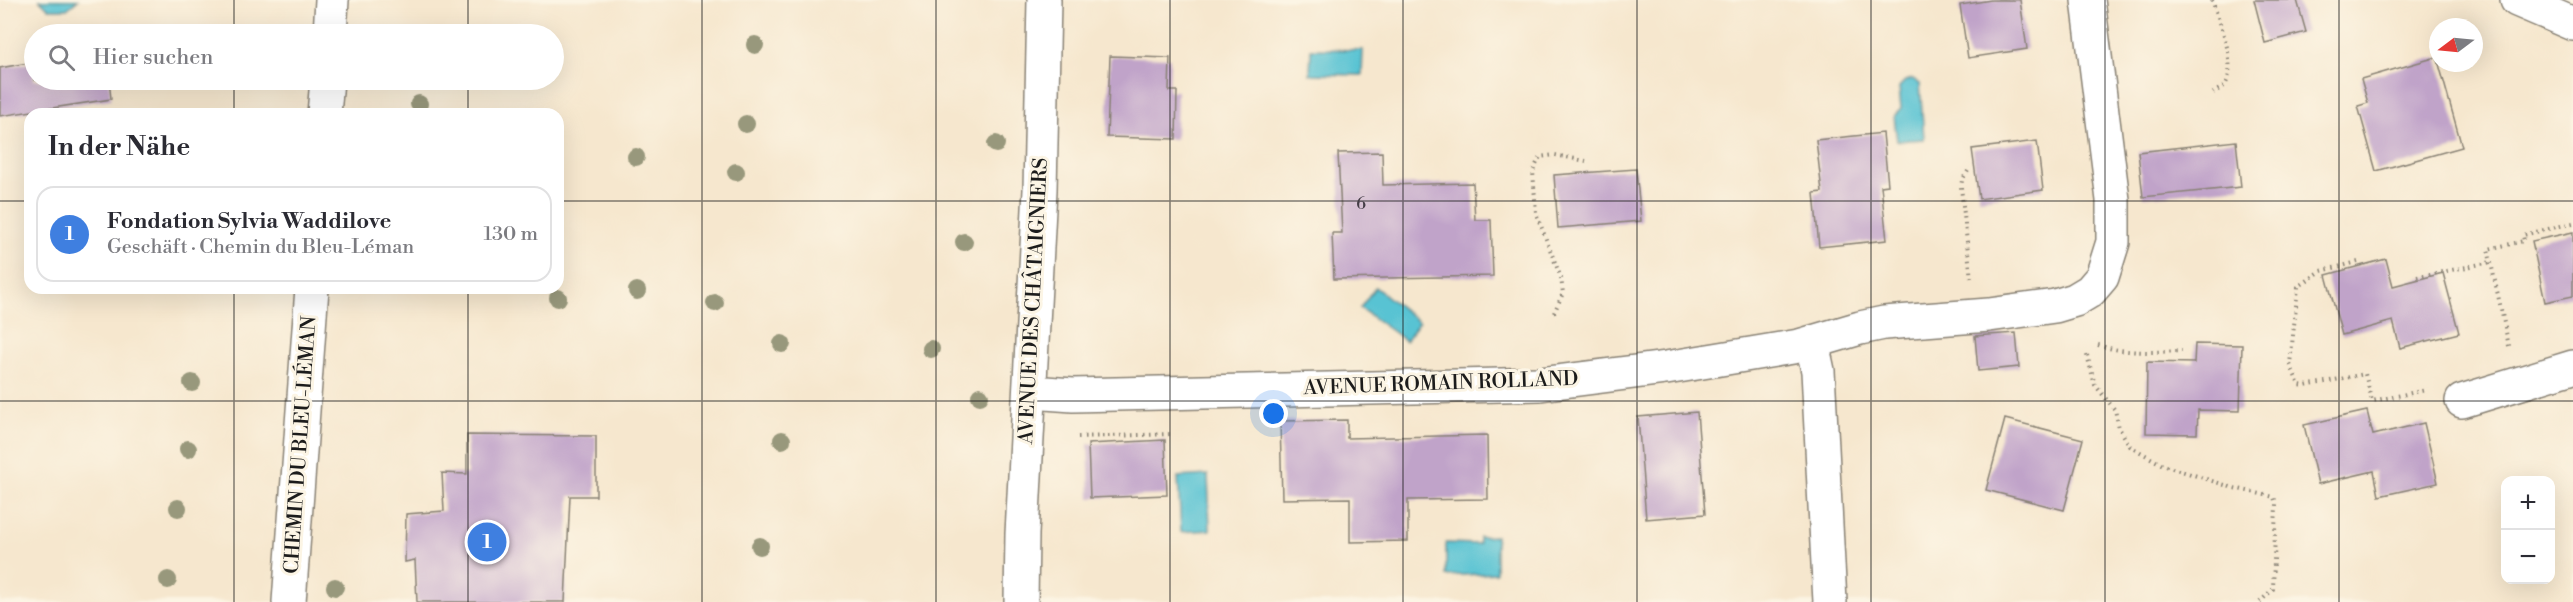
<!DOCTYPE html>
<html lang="de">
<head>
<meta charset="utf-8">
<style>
	:root { --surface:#fff; --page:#f7f7f7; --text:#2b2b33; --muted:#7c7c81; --line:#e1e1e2; --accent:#d1495b }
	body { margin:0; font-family:"Libre Bodoni",serif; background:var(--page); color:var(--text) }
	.controls { position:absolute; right:18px; bottom:18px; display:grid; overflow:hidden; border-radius:12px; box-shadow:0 6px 24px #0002 }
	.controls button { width:54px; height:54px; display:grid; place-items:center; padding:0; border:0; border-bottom:2px solid var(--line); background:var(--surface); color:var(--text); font:30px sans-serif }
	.compass { position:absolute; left:2429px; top:18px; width:54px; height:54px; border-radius:50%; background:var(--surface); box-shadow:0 6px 24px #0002; rotate:254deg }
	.you { position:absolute; left:1274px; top:414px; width:21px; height:21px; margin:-15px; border:4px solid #fff; border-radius:50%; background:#1a73e8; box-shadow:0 0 0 9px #1a73e833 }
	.badge { display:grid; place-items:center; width:39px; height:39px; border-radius:50%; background:var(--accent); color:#fff; font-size:20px; font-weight:700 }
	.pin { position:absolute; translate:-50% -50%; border:3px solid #fff; box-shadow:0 2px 6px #0006 }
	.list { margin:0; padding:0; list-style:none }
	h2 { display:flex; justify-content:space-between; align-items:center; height:78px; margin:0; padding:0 24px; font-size:26px }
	h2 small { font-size:20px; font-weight:400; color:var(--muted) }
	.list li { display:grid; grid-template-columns:39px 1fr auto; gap:18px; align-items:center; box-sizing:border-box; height:96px; margin:0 12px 12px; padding:0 12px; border:2px solid var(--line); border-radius:18px }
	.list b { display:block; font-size:22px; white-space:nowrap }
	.list p { margin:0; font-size:20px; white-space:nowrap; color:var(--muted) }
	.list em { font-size:20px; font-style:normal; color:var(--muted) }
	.icon { flex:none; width:33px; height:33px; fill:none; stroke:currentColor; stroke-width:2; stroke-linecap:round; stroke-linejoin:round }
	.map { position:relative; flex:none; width:2573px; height:602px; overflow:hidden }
	.search { position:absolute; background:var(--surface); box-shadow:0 6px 24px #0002; left:24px; top:24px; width:540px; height:66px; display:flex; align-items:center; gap:15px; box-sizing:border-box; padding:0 21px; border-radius:33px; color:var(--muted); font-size:22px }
	.panel { position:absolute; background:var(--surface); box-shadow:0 6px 24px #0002; left:24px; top:108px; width:540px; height:186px; border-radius:18px }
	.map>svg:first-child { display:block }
	.water { fill:#58c3d3; stroke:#3a7078; stroke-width:1.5 }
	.building { fill:#c0a3c9 }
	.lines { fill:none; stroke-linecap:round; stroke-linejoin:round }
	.minor-casing { stroke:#898275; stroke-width:36 }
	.path { stroke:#898275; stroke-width:4; stroke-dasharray:1.5 4.5; stroke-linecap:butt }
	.minor { stroke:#fff; stroke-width:33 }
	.tree { fill:#98987c }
	.grid { fill:none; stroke:#1c1c1c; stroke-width:1.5; stroke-opacity:0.55 }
	.labels { text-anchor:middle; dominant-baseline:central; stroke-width:6; stroke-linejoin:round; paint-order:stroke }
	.number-label { font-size:16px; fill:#453e47 }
	.street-label { font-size:20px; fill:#1c1c1c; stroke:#fcf5e5 }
</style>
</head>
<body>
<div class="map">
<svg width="2573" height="602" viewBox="0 0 2573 602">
	<rect width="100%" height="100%" fill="#fcf5e5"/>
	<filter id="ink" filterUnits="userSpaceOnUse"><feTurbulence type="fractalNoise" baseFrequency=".0167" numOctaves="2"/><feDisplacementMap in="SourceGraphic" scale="12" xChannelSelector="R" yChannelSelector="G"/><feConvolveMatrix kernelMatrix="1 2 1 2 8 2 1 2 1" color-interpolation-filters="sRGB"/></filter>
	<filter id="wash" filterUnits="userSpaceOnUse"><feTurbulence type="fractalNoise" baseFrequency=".008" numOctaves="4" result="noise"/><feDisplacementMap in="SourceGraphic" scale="24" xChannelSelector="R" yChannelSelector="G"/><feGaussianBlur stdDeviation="1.35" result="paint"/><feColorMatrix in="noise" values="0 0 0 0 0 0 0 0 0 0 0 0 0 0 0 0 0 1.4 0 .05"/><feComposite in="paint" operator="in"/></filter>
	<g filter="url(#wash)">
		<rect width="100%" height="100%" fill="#f6e7ce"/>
		<g class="water">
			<polygon points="40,0 78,0 67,9 49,9"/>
			<polygon points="1311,49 1363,50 1362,75 1310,74"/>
			<polygon points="1913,79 1920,84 1924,139 1897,141 1894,116 1901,109 1899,87 1905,81"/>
			<polygon points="1375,287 1419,322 1406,341 1360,308"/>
			<polygon points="1208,475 1210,530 1181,532 1178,477"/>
			<polygon points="1496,536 1496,573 1446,576 1446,543 1479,544 1479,537"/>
		</g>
		<g id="blocks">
			<g class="building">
				<polygon points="1991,0 2020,0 2027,49 1968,58 1960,5"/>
				<polygon points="2254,0 2297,0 2306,32 2265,43"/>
				<polygon points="1110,56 1170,58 1169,91 1177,91 1176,139 1107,137"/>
				<polygon points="2437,57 2462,147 2376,171 2358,106 2368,103 2361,79"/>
				<polygon points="34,62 34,80 109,80 111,99 0,116 0,68"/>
				<polygon points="1883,133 1888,185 1881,186 1887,240 1819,247 1814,193 1822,192 1816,140"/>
				<polygon points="2037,141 2043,190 1979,199 1972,149"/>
				<polygon points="2236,141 2241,187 2143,197 2138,152"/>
				<polygon points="1382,152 1383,185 1473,183 1475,220 1491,220 1493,276 1334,279 1332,233 1342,233 1338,153"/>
				<polygon points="1636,169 1641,221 1558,228 1554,175"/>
				<polygon points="2573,232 2573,296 2545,302 2532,241"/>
				<polygon points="2386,259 2393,286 2443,273 2459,333 2400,348 2393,321 2342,335 2326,275"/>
				<polygon points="2016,333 2019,367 1978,371 1975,336"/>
				<polygon points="2195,344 2242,345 2240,411 2198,410 2197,434 2146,433 2147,362 2194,363"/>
				<polygon points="2367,411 2373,435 2424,423 2438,483 2379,496 2374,471 2318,484 2304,425"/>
				<polygon points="1697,412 1705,514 1646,519 1638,417"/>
				<polygon points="2005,419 2083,439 2064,510 1986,490"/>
				<polygon points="1347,420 1347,438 1487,435 1488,499 1408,500 1408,541 1350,542 1350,498 1282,499 1280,421"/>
				<polygon points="467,435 596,436 596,496 570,496 565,602 417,602 415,560 405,562 406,514 444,511 442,473 467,474"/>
				<polygon points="1165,440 1167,495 1090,498 1088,444"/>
			</g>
		</g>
	</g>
	<g filter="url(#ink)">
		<use href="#blocks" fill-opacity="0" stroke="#898275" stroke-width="1.5"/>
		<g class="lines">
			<defs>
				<g id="minor">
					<polyline points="2517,0 2573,24"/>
					<polyline points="330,34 332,0"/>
					<polyline points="324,114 327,80"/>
					<polyline points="1812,343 1818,371 1830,602"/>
					<polyline points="1031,392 1073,395 1540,384 1666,368 1799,346 1860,328 1884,323 1989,315 2055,306 2075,300 2090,291 2102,277 2113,242 2113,200 2088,0"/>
					<polyline points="2462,401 2573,367"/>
					<polyline points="289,602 312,288"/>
					<polyline points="1021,602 1022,534 1040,190 1044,0"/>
				</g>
			</defs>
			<use href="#minor" class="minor-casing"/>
			<g class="path">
				<path d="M2212,0C2219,21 2238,65 2225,85C2223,88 2217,90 2213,93"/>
				<polyline points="1968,171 1962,180 1961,187 1971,279"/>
				<polyline points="2358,262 2321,271 2298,287 2290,364 2299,385 2305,386 2365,374 2372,401 2426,390"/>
				<polyline points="2417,277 2491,262"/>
				<polyline points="1554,313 1563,293 1561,278 1536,213 1533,171 1540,157 1555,155 1586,161"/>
				<path d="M2098,345C2125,354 2153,352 2182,351"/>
				<polyline points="2509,346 2488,249 2524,241 2523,235 2573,223"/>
				<polyline points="2087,355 2095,385 2115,410 2119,428 2130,446 2163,465 2234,488 2274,497 2276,504 2273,589 2260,602"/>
				<polyline points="1078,437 1173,434"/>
			</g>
			<use href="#minor" class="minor"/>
		</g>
		<g class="tree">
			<circle cx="755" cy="45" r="9"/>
			<circle cx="419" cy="104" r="9"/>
			<circle cx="746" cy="124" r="9"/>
			<circle cx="996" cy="144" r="9"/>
			<circle cx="636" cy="157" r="9"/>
			<circle cx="736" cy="172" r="9"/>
			<circle cx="964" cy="242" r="9"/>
			<circle cx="637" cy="291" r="9"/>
			<circle cx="558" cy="298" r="9"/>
			<circle cx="715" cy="303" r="9"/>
			<circle cx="782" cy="344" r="9"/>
			<circle cx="931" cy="349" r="9"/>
			<circle cx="192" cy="383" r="9"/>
			<circle cx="980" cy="396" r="9"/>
			<circle cx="782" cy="440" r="9"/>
			<circle cx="188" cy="449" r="9"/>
			<circle cx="178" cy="508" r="9"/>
			<circle cx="760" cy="546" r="9"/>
			<circle cx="168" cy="580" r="9"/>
			<circle cx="335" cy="587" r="9"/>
		</g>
	</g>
	<path class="grid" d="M234,0V34M468,0V34M702,0V602M936,0V602M1170,0V602M1403,0V602M1637,0V602M1871,0V602M2105,0V602M2339,0V602M234,80V114M468,80V114M0,201H30M558,201H2573M234,288V602M468,288V602M0,401H2573"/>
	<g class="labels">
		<g class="number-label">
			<text x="1361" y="204">6</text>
		</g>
		<g class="street-label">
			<text transform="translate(1034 301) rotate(-87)">AVENUE DES CHÂTAIGNIERS</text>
			<text transform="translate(1441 384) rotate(-2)">AVENUE ROMAIN ROLLAND</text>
			<text transform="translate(301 445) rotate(-86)">CHEMIN DU BLEU-LÉMAN</text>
		</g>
	</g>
</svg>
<div class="controls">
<button>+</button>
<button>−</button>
</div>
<svg class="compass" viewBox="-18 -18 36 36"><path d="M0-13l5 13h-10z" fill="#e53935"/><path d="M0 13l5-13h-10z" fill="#7c7c81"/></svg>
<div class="you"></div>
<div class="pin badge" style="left:487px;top:542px;background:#3f7fe0">1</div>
<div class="search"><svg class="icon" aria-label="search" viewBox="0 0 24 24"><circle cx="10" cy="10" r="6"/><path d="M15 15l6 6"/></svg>Hier suchen</div>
<section class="panel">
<h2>In der Nähe<small></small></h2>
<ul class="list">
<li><span class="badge" style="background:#3f7fe0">1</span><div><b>Fondation Sylvia Waddilove</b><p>Geschäft · Chemin du Bleu-Léman</p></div><em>130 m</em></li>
</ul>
</section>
</div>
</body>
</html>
